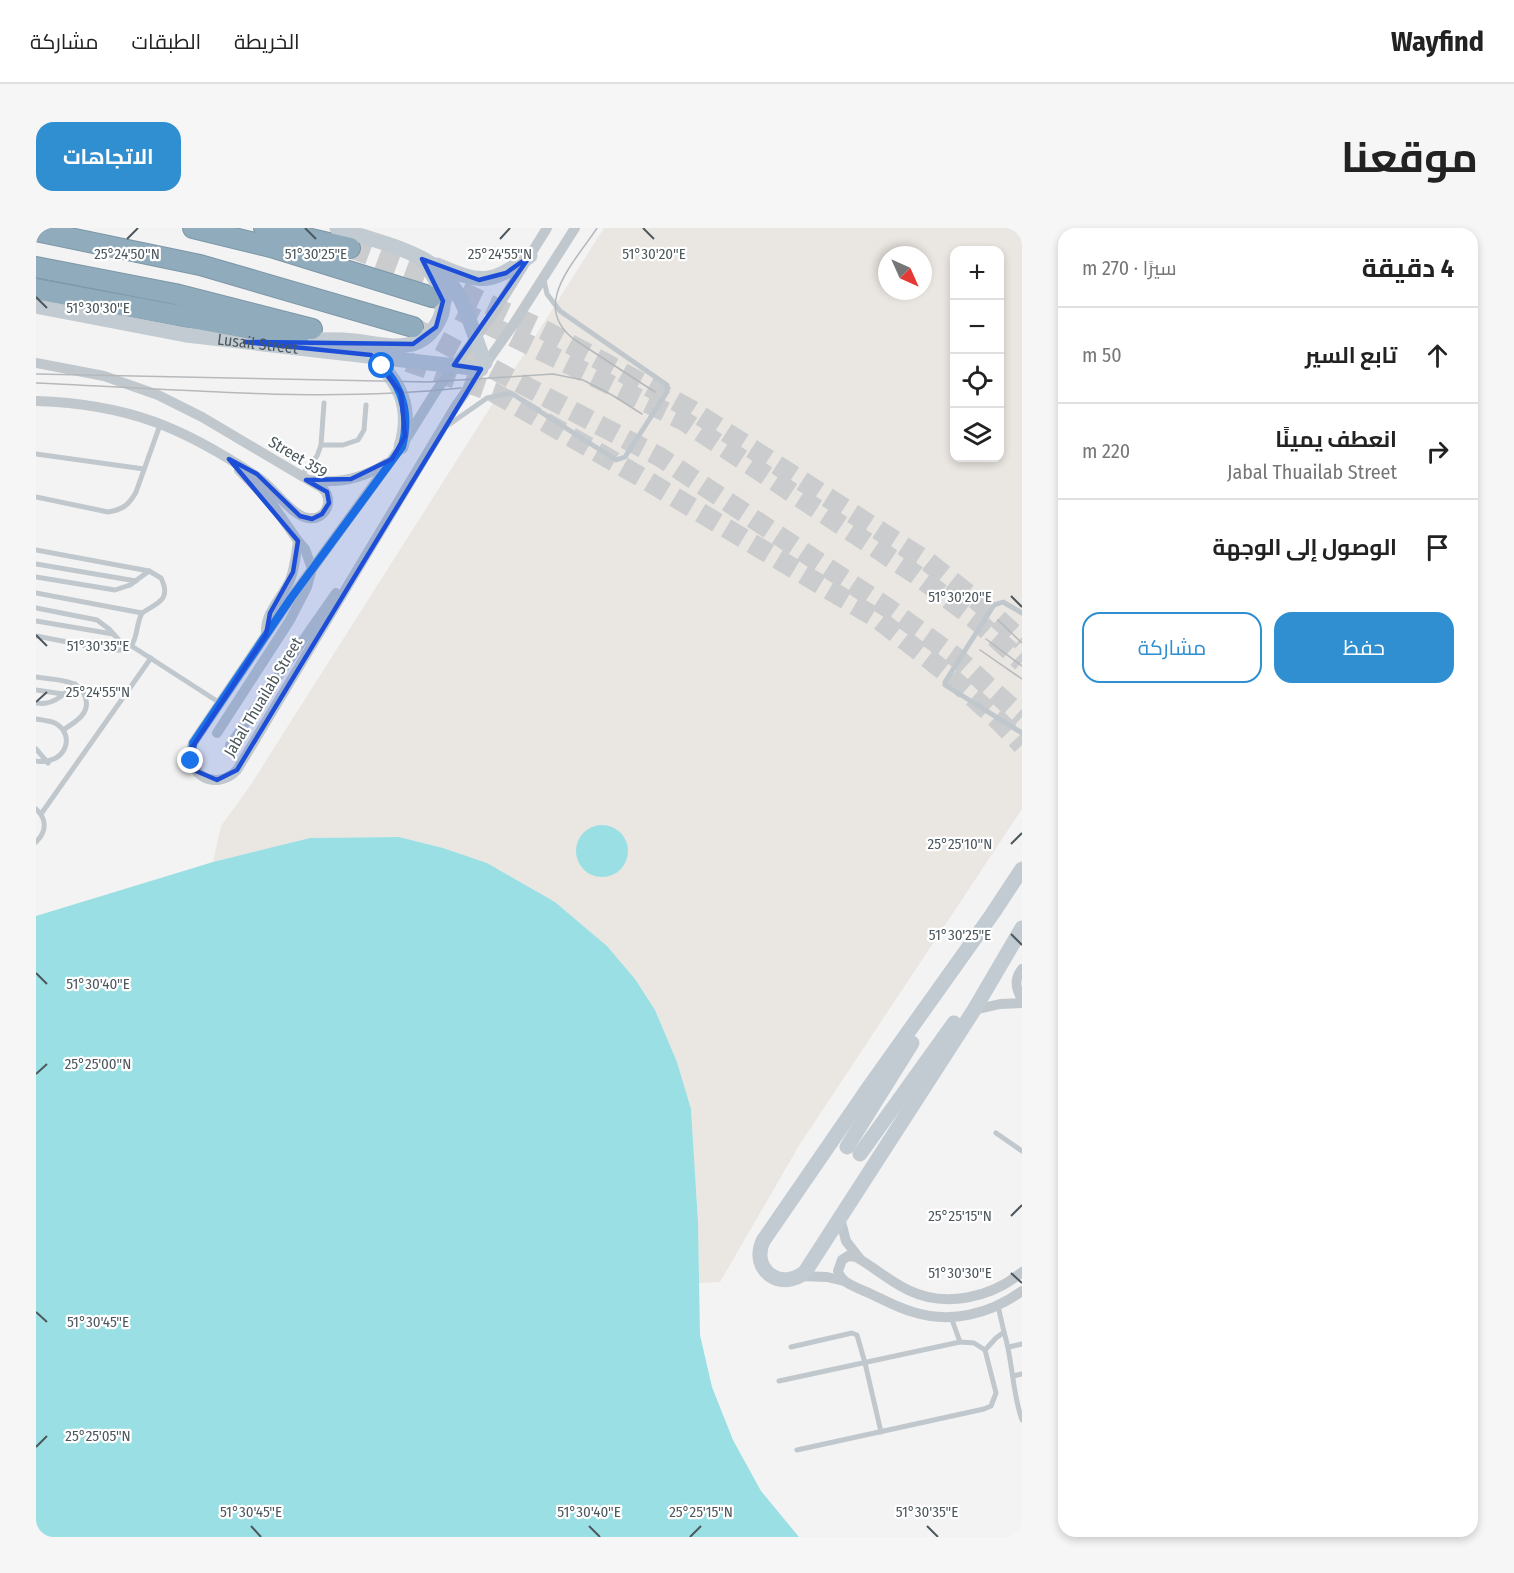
<!DOCTYPE html>
<html lang="ar">
<head>
<meta charset="utf-8">
<style>
	:root { --surface:#fff; --page:#f6f6f6; --text:#222; --muted:#767676; --line:#e0e0e0; --accent:#308fd1 }
	body { margin:0; font-family:"Fira Sans Condensed",Cairo,sans-serif; background:var(--page); color:var(--text); direction:rtl }
	.controls { position:absolute; right:18px; top:18px; display:grid; overflow:hidden; border-radius:12px; box-shadow:0 3px 9px #0003 }
	.controls button { width:54px; height:54px; display:grid; place-items:center; padding:0; border:0; border-bottom:2px solid var(--line); background:var(--surface); color:var(--text); font:30px sans-serif }
	.compass { position:absolute; left:842px; top:18px; width:54px; height:54px; border-radius:50%; background:var(--surface); box-shadow:0 3px 9px #0003; rotate:135deg }
	.stop { position:absolute; width:18px; height:18px; margin:-14px; border:4px solid #1a73e8; border-radius:50%; background:#fff }
	.stop.end { background:#1a73e8; border-color:#fff; box-shadow:0 2px 6px #0008 }
	.list { margin:0; padding:0; list-style:none }
	h2 { display:flex; justify-content:space-between; align-items:center; height:78px; margin:0; padding:0 24px; font-size:26px }
	h2 small { font-size:20px; font-weight:400; color:var(--muted) }
	.list li { display:grid; grid-template-columns:39px 1fr auto; gap:18px; align-items:center; box-sizing:border-box; height:96px; padding:0 24px; border-top:2px solid var(--line) }
	.list b { display:block; font-size:22px; white-space:nowrap }
	.list p { margin:0; font-size:20px; white-space:nowrap; color:var(--muted) }
	.list em { font-size:20px; font-style:normal; color:var(--muted) }
	.actions { display:flex; gap:12px; padding:18px 24px }
	.actions a { flex:1; padding:14px 0; border:2px solid var(--accent); border-radius:18px; text-align:center; font-size:21px; color:var(--accent) }
	.actions .main { background:var(--accent); color:#fff }
	.icon { flex:none; width:33px; height:33px; fill:none; stroke:currentColor; stroke-width:2; stroke-linecap:round; stroke-linejoin:round }
	.map { position:relative; flex:none; width:986px; height:1309px; overflow:hidden; direction:ltr; border-radius:18px }
	header { display:flex; align-items:center; gap:36px; box-sizing:border-box; height:84px; padding:0 30px; background:var(--surface); border-bottom:2px solid var(--line) }
	header strong { font-size:28px }
	nav { display:flex; gap:33px; margin-inline-start:auto; font-size:21px }
	.intro { display:flex; align-items:center; justify-content:space-between; box-sizing:border-box; height:144px; padding:0 36px }
	h1 { margin:0; font-size:42px }
	.button { padding:15px 27px; border-radius:18px; background:var(--accent); color:#fff; font-size:21px; font-weight:700 }
	main { display:flex; gap:36px; padding:0 36px }
	aside { flex:1; background:var(--surface); border-radius:18px; box-shadow:0 3px 9px #0003 }
	.map>svg:first-child { display:block }
	.commercial { fill:#eae6e1; fill-rule:evenodd }
	.water { fill:#9adfe3 }
	.lines { fill:none; stroke-linecap:round; stroke-linejoin:round }
	.highway-tunnel { stroke:#caccce; stroke-width:20; stroke-dasharray:20 10; stroke-linecap:butt }
	.highway-casing { stroke:#7c97a7; stroke-width:22 }
	.lane { stroke:#c0c8cd; stroke-width:5 }
	.street { stroke:#c0c8cd; stroke-width:10 }
	.secondary { stroke:#c1cbd1; stroke-width:15 }
	.highway { stroke:#90abbb; stroke-width:20 }
	.tram { stroke:#b5b9bc; stroke-width:1.5 }
	.route { stroke:#1a73e8; stroke-width:8 }
	.marked { fill:#1d4ed8; fill-opacity:0.2; stroke:#1d4ed8; stroke-width:4.5; stroke-linejoin:round }
	.ticks { fill:none; stroke:#4c585e; stroke-width:2 }
	.labels { text-anchor:middle; dominant-baseline:central; stroke-width:4.5; stroke-linejoin:round; paint-order:stroke }
	.street-label { font-size:16px; fill:#4c585e; stroke:#fff }
	.ticks-label { font-size:15px; text-anchor:middle; fill:#4c585e; stroke:#fff; stroke-width:4.5; stroke-linejoin:round; paint-order:stroke }
</style>
</head>
<body>
<header>
<strong>Wayfind</strong>
<nav><a>الخريطة</a><a>الطبقات</a><a>مشاركة</a></nav>
</header>
<div class="intro"><h1>موقعنا</h1><a class="button">الاتجاهات</a></div>
<main>
<aside>
<h2>4 دقيقة<small>سيرًا · 270 m</small></h2>
<ul class="list">
<li><svg class="icon" aria-label="ahead" viewBox="0 0 24 24"><path d="M12 20V5M6 11l6-6 6 6"/></svg><div><b>تابع السير</b></div><em>50 m</em></li>
<li><svg class="icon" aria-label="right" viewBox="0 0 24 24"><path d="M7 20v-9h11M14 6l5 5-5 5"/></svg><div><b>انعطف يمينًا</b><p>Jabal Thuailab Street</p></div><em>220 m</em></li>
<li><svg class="icon" aria-label="arrive" viewBox="0 0 24 24"><path d="M6 21V4h12l-3 4 3 4H6"/></svg><div><b>الوصول إلى الوجهة</b></div></li>
</ul>
<div class="actions"><a class="main">حفظ</a><a>مشاركة</a></div>
</aside>
<div class="map">
<svg width="986" height="1309" viewBox="0 0 986 1309">
	<rect width="100%" height="100%" fill="#f4f3f3"/>
	<path class="commercial" d="M568,0H986V581L764,916L684,1054L663,1055L662,994L655,881L641,834L619,782L599,751L571,718L519,674L451,635L407,620L363,609L274,610L177,634L185,598L214,558ZM918,22H964V230H918ZM851,27H887V63H851Z"/>
	<g class="water">
		<circle cx="566" cy="623" r="26"/>
		<polygon points="363,609 407,620 451,635 519,674 571,718 599,751 619,782 641,834 655,881 662,994 664,1107 676,1159 697,1212 725,1263 763,1309 0,1309 0,688 177,634 274,610"/>
	</g>
	<g class="lines">
		<g class="highway-tunnel">
			<polyline points="314,20 403,53 510,103 654,181 892,334 951,381 986,413"/>
			<polyline points="396,69 648,193 879,346 940,392 986,434"/>
			<polyline points="377,99 624,229 852,380 921,430 986,489"/>
			<polyline points="372,134 457,164 610,252 842,391 908,443 965,495 986,517"/>
		</g>
		<defs>
			<g id="highway">
				<polyline points="157,0 235,19 396,69"/>
				<polyline points="228,0 314,20"/>
				<polyline points="0,3 164,37 377,99"/>
				<polyline points="0,39 139,66 276,101"/>
				<polyline points="0,61 237,105 249,106 266,104"/>
			</g>
		</defs>
		<use href="#highway" class="highway-casing"/>
		<g class="lane">
			<polyline points="411,198 451,170 475,165 580,232 589,229 631,164 631,157 524,83 511,66 508,52"/>
			<polyline points="285,217 307,217 322,212 328,202 330,177"/>
			<polyline points="0,226 108,241"/>
			<polyline points="265,248 281,228 285,217 288,175"/>
			<path d="M0,269L72,284C86,282 93,277 100,264L124,197"/>
			<path d="M0,322L113,343L125,350C136,372 121,375 106,385C96,404 107,425 73,422L0,408"/>
			<polyline points="0,336 100,353"/>
			<polyline points="0,349 79,362 94,357 113,343"/>
			<polyline points="0,365 106,385"/>
			<polyline points="0,380 61,392 73,401 90,420"/>
			<polyline points="986,385 967,374 958,377 909,454 909,457 986,505"/>
			<polyline points="0,393 77,406"/>
			<polyline points="94,417 184,475"/>
			<path d="M0,449C12,451 27,451 38,456C43,458 46,461 48,466C57,484 40,494 27,502"/>
			<polyline points="0,462 27,466"/>
			<path d="M0,475C17,478 27,467 39,456"/>
			<path d="M0,491C6,492 14,493 19,495C41,507 29,538 0,533"/>
			<polyline points="0,521 12,535"/>
			<path d="M0,581C11,591 11,603 0,614"/>
			<polyline points="5,586 115,430"/>
			<polyline points="960,905 986,923"/>
			<polyline points="915,1089 924,1114 938,1115 949,1122"/>
			<path d="M968,1104C977,1133 976,1164 986,1192"/>
			<polyline points="755,1119 816,1105 821,1107 829,1135 845,1204"/>
			<polyline points="973,1119 986,1116"/>
			<polyline points="977,1148 986,1146"/>
			<polyline points="743,1153 924,1114"/>
			<polyline points="761,1222 948,1181 955,1178 960,1165 949,1122 960,1110 968,1104 962,1078"/>
		</g>
		<g class="street">
			<path d="M511,0L458,85L400,163L365,219L255,370L157,515C146,545 179,565 201,542L419,179L477,97L539,0"/>
			<path d="M0,135L68,148L122,167L166,189L286,260C299,271 290,293 272,290C256,288 237,259 223,250C147,199 92,176 0,173"/>
			<path d="M203,242L237,277L262,313C260,326 259,340 254,352C246,370 229,384 230,405"/>
			<path d="M274,252C301,256 328,250 351,235"/>
			<polyline points="181,505 254,392 271,359 276,341 269,321 262,313"/>
			<polyline points="194,517 300,365"/>
			<path d="M986,741C978,751 979,760 986,771"/>
			<polyline points="938,782 964,776 986,775"/>
			<polyline points="804,990 810,1013 824,1031"/>
			<path d="M986,1044C955,1070 909,1080 872,1062C853,1053 838,1039 820,1029L812,1028L806,1032L802,1043C805,1056 823,1060 835,1066C848,1072 862,1080 877,1084C915,1096 954,1086 986,1063"/>
			<polyline points="764,1048 791,1049 808,1053"/>
		</g>
		<g class="secondary">
			<path d="M301,0C329,10 378,21 401,40C428,62 436,104 449,135"/>
			<path d="M401,37C446,56 453,57 494,28"/>
			<path id="s1" d="M0,78L150,107L445,141"/>
			<path d="M272,112C287,112 303,111 318,113C352,117 386,129 404,90C414,68 398,49 386,31"/>
			<path d="M335,127C364,154 377,179 365,219"/>
			<path d="M986,641L957,685L833,859L727,1013C714,1042 745,1064 769,1044L938,782L986,700"/>
			<polyline points="811,919 876,815"/>
			<polyline points="824,926 918,795"/>
		</g>
		<use href="#highway" class="highway"/>
		<g class="tram">
			<path d="M561,0C539,34 493,78 539,112L619,164"/>
			<polyline points="0,146 392,154 517,146 547,152 576,167 606,186"/>
			<path d="M0,155C141,161 284,175 425,160"/>
			<polyline points="962,392 986,415"/>
			<polyline points="950,411 986,438"/>
			<polyline points="944,422 986,451"/>
		</g>
	</g>
	<g class="lines">
		<path class="route" d="M155,533L157,515L255,370L366,219C374,188 368,161 346,138"/>
	</g>
	<path class="marked" d="M494,28L418,137L445,141L201,542L181,552L160,543L155,521L230,407L234,385L257,344L262,313L193,231L221,246L264,288L276,291L286,286L293,275L291,264L270,252L315,251L356,231L369,208L365,165L335,127L209,114L377,116L400,99L407,73L386,31L443,52L470,45Z"/>
	<path class="ticks" d="M269,0L280,11M607,0L618,11M91,11L102,0M464,11L474,0M0,69L11,80M975,368L986,379M0,407L11,418M0,474L11,464M975,616L986,605M975,706L986,717M0,745L11,756M0,846L11,836M975,988L986,977M975,1045L986,1055M0,1084L11,1094M0,1219L11,1208M215,1298L225,1309M553,1298L564,1309M891,1298L902,1309M654,1309L665,1298"/>
	<g class="labels">
		<g class="street-label">
			<text stroke="none"><textPath href="#s1" startOffset="225">Lusail Street</textPath></text>
			<text transform="translate(262 229) rotate(31)">Street 359</text>
			<text transform="translate(227 469) rotate(-59)">Jabal Thuailab Street</text>
		</g>
	</g>
	<g class="ticks-label">
		<text x="91" y="31">25°24'50"N</text>
		<text x="280" y="31">51°30'25"E</text>
		<text x="464" y="31">25°24'55"N</text>
		<text x="618" y="31">51°30'20"E</text>
		<text x="62" y="85">51°30'30"E</text>
		<text x="924" y="374">51°30'20"E</text>
		<text x="62" y="423">51°30'35"E</text>
		<text x="62" y="469">25°24'55"N</text>
		<text x="924" y="621">25°25'10"N</text>
		<text x="924" y="712">51°30'25"E</text>
		<text x="62" y="761">51°30'40"E</text>
		<text x="62" y="841">25°25'00"N</text>
		<text x="924" y="993">25°25'15"N</text>
		<text x="924" y="1050">51°30'30"E</text>
		<text x="62" y="1099">51°30'45"E</text>
		<text x="62" y="1213">25°25'05"N</text>
		<text x="665" y="1289">25°25'15"N</text>
		<text x="215" y="1289">51°30'45"E</text>
		<text x="553" y="1289">51°30'40"E</text>
		<text x="891" y="1289">51°30'35"E</text>
	</g>
</svg>
<div class="controls">
<button>+</button>
<button>−</button>
<button><svg class="icon" aria-label="locate" viewBox="0 0 24 24"><circle cx="12" cy="12" r="6"/><path d="M12 2v4M12 18v4M2 12h4M18 12h4"/></svg></button>
<button><svg class="icon" aria-label="layers" viewBox="0 0 24 24"><path d="M12 4l9 5-9 5-9-5zM3 14l9 5 9-5"/></svg></button>
</div>
<svg class="compass" viewBox="-18 -18 36 36"><path d="M0-13l5 13h-10z" fill="#e53935"/><path d="M0 13l5-13h-10z" fill="#767676"/></svg>
<div class="stop" style="left:346px;top:138px"></div>
<div class="stop end" style="left:155px;top:533px"></div>
</div>
</main>
</body>
</html>
